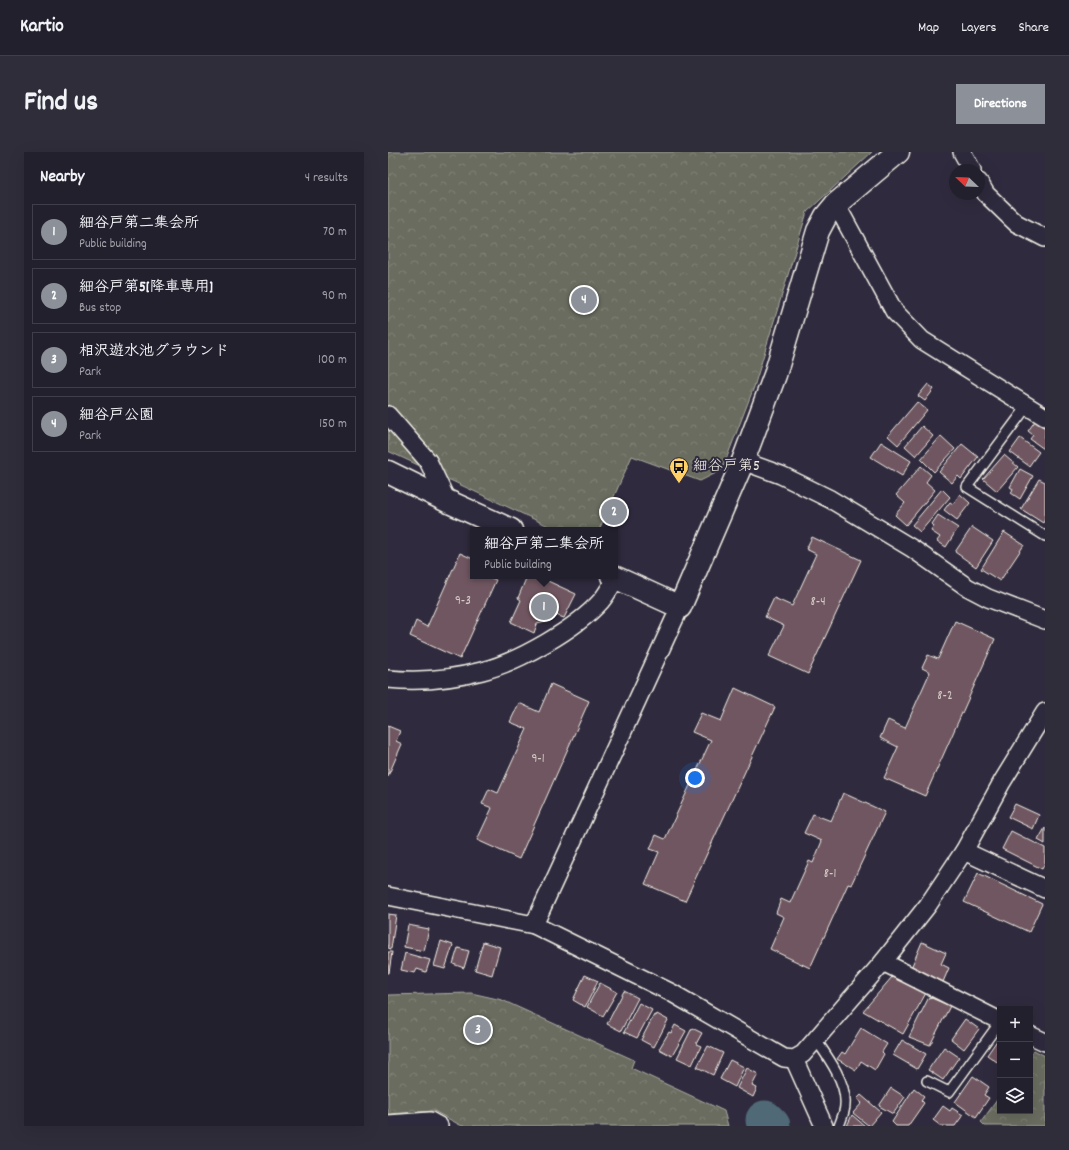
<!DOCTYPE html>
<html lang="en">
<head>
<meta charset="utf-8">
<style>
	:root { --surface:#23202e; --page:#2f2d3a; --text:#f1f3f6; --muted:#a3a3aa; --line:#403e4a; --accent:#8c9099 }
	body { margin:0; font-family:Dekko,"Klee One",sans-serif; background:var(--page); color:var(--text) }
	.controls { position:absolute; right:12px; bottom:12px; display:grid; overflow:hidden; border-radius:0px; box-shadow:0 4px 16px #0002 }
	.controls button { width:36px; height:36px; display:grid; place-items:center; padding:0; border:0; border-bottom:1px solid var(--line); background:var(--surface); color:var(--text); font:20px sans-serif }
	.compass { position:absolute; left:561px; top:12px; width:36px; height:36px; border-radius:50%; background:var(--surface); box-shadow:0 4px 16px #0002; rotate:293deg }
	.you { position:absolute; left:307px; top:626px; width:14px; height:14px; margin:-10px; border:3px solid #fff; border-radius:50%; background:#1a73e8; box-shadow:0 0 0 6px #1a73e833 }
	.badge { display:grid; place-items:center; width:26px; height:26px; border-radius:50%; background:var(--accent); color:#fff; font-size:13px; font-weight:700 }
	.pin { position:absolute; translate:-50% -50%; border:2px solid #fff; box-shadow:0 1px 4px #0006 }
	.popup { position:absolute; left:82px; top:375px; width:148px; height:52px; box-sizing:border-box; display:grid; place-content:center; border-radius:0px; background:var(--surface); filter:drop-shadow(0 1px 3px #0005); font-size:13px; white-space:nowrap; color:var(--muted) }
	.popup b { font-size:15px; color:var(--text) }
	.popup::after { content:''; position:absolute; left:50%; top:100%; margin-left:-8px; border:8px solid transparent; border-top-color:var(--surface) }
	.list { margin:0; padding:0; list-style:none }
	h2 { display:flex; justify-content:space-between; align-items:center; height:52px; margin:0; padding:0 16px; font-size:17px }
	h2 small { font-size:13px; font-weight:400; color:var(--muted) }
	.list li { display:grid; grid-template-columns:26px 1fr auto; gap:12px; align-items:center; box-sizing:border-box; height:56px; margin:0 8px 8px; padding:0 8px; border:1px solid var(--line); border-radius:0px }
	.list b { display:block; font-size:15px; white-space:nowrap }
	.list p { margin:0; font-size:13px; white-space:nowrap; color:var(--muted) }
	.list em { font-size:13px; font-style:normal; color:var(--muted) }
	.icon { flex:none; width:22px; height:22px; fill:none; stroke:currentColor; stroke-width:2; stroke-linecap:round; stroke-linejoin:round }
	.map { position:relative; flex:none; width:657px; height:974px; overflow:hidden; border-radius:0px }
	header { display:flex; align-items:center; gap:24px; box-sizing:border-box; height:56px; padding:0 20px; background:var(--surface); border-bottom:1px solid var(--line) }
	header strong { font-size:19px }
	nav { display:flex; gap:22px; margin-inline-start:auto; font-size:14px }
	.intro { display:flex; align-items:center; justify-content:space-between; box-sizing:border-box; height:96px; padding:0 24px }
	h1 { margin:0; font-size:28px }
	.button { padding:10px 18px; border-radius:0px; background:var(--accent); color:#fff; font-size:14px; font-weight:700 }
	main { display:flex; gap:24px; padding:0 24px }
	aside { flex:1; background:var(--surface); border-radius:0px; box-shadow:0 4px 16px #0002 }
	.map>svg:first-child { display:block }
	.park { fill:url(#park-crowns); stroke:#aeaea3 }
	.lines { fill:none; stroke-linecap:round; stroke-linejoin:round }
	.river { stroke:#506977; stroke-width:39 }
	.building { fill:#6f5761; stroke:#f4f1e8 }
	.lane-casing { stroke:#f4f1e8; stroke-width:12 }
	.street-casing { stroke:#f4f1e8; stroke-width:20 }
	.secondary-casing { stroke:#f4f1e8; stroke-width:25 }
	.lane { stroke:#2f2a3d; stroke-width:9 }
	.street { stroke:#2f2a3d; stroke-width:17 }
	.secondary { stroke:#2f2a3d; stroke-width:22 }
	.labels { text-anchor:middle; dominant-baseline:central; stroke-width:4; stroke-linejoin:round; paint-order:stroke }
	.number-label { font-size:13px; fill:#d3cac6 }
	.poi-label { font-size:15px; fill:#f4f1e8; stroke:#2f2a3d; text-anchor:start }
</style>
</head>
<body>
<header>
<strong>Kartio</strong>
<nav><a>Map</a><a>Layers</a><a>Share</a></nav>
</header>
<div class="intro"><h1>Find us</h1><a class="button">Directions</a></div>
<main>
<aside>
<h2>Nearby<small>4 results</small></h2>
<ul class="list">
<li><span class="badge">1</span><div><b>細谷戸第二集会所</b><p>Public building</p></div><em>70 m</em></li>
<li><span class="badge">2</span><div><b>細谷戸第5[降車専用]</b><p>Bus stop</p></div><em>90 m</em></li>
<li><span class="badge">3</span><div><b>相沢遊水池グラウンド</b><p>Park</p></div><em>100 m</em></li>
<li><span class="badge">4</span><div><b>細谷戸公園</b><p>Park</p></div><em>150 m</em></li>
</ul>
</aside>
<div class="map">
<svg width="657" height="974" viewBox="0 0 657 974">
	<defs>
		<pattern id="park-crowns" width="20" height="18" patternUnits="userSpaceOnUse"><rect width="20" height="18" fill="#696c5e"/><path d="M2 6a3 3 0 1 1 6 0M12 15a3 3 0 1 1 6 0" fill="none" stroke="#7f8175"/></pattern>
	</defs>
	<rect width="100%" height="100%" fill="#2f2a3d"/>
	<filter id="ink" filterUnits="userSpaceOnUse"><feTurbulence type="fractalNoise" baseFrequency=".025" numOctaves="2"/><feDisplacementMap in="SourceGraphic" scale="8" xChannelSelector="R" yChannelSelector="G"/><feConvolveMatrix kernelMatrix="1 2 1 2 8 2 1 2 1" color-interpolation-filters="sRGB"/></filter>
	<g filter="url(#ink)">
		<g class="park">
			<polygon points="0,0 484,0 419,60 366,235 334,318 312,329 244,304 211,378 169,378 0,299"/>
			<polygon points="83,841 114,848 246,908 243,916 336,959 340,974 74,974 46,959 0,962 0,843"/>
			<polygon points="646,898 657,904 657,974 597,974 593,970 612,944 612,959 642,959 642,903"/>
		</g>
		<g class="lines">
			<polyline class="river" points="377,968 383,974"/>
		</g>
		<g class="building">
			<polygon points="540,232 546,237 537,249 530,244"/>
			<polygon points="529,250 539,258 510,293 500,284"/>
			<polygon points="647,269 657,276 656,297 642,287 645,283 640,279"/>
			<polygon points="534,274 545,284 528,304 517,294"/>
			<polygon points="553,284 567,297 546,320 533,307"/>
			<polygon points="632,286 651,300 641,314 622,300"/>
			<polygon points="493,290 523,309 514,324 483,305"/>
			<polygon points="574,292 590,305 573,327 570,324 564,331 551,320"/>
			<polygon points="616,303 630,315 609,339 595,327"/>
			<polygon points="533,314 543,323 538,330 547,338 518,373 507,363 517,351 508,343"/>
			<polygon points="632,317 645,324 632,347 623,341 625,337 622,335"/>
			<polygon points="651,327 657,330 657,367 655,371 633,357"/>
			<polygon points="554,337 562,345 532,380 524,373"/>
			<polygon points="572,342 582,351 569,368 556,358 562,350 565,352"/>
			<polygon points="550,363 570,376 558,395 549,389 552,385 543,379 546,374 544,372"/>
			<polygon points="584,375 605,389 588,415 567,400"/>
			<polygon points="616,380 636,393 612,429 593,417"/>
			<polygon points="424,385 473,408 420,522 381,504 396,474 377,465 386,446 404,454 428,402 418,397"/>
			<polygon points="72,401 85,407 85,424 104,424 103,426 108,428 72,507 22,484 28,469 39,475"/>
			<polygon points="139,424 149,424 188,442 176,466 165,462 162,469 149,472 146,481 123,470 133,448 130,446"/>
			<polygon points="567,469 607,487 537,644 496,626 510,595 492,586 500,568 517,576 542,520 534,516 540,503 550,507"/>
			<polygon points="163,532 201,549 131,707 89,688 104,656 94,652 101,637 110,641 139,577 122,570 131,551 151,560"/>
			<polygon points="347,536 387,555 297,749 257,732 271,700 262,697 268,683 277,687 323,588 304,580 313,561 333,569"/>
			<polygon points="0,574 12,579 8,589 14,592 0,624"/>
			<polygon points="455,641 497,660 463,733 460,732 422,816 382,797 396,765 388,761 393,747 402,751 421,709 425,711 434,689 416,681 425,662 443,669"/>
			<polygon points="627,652 651,663 645,677 620,665"/>
			<polygon points="657,676 657,692 650,688"/>
			<polygon points="623,679 657,696 657,711 654,717 614,697"/>
			<polygon points="590,721 654,752 641,780 576,750"/>
			<polygon points="0,762 8,763 3,797 0,796"/>
			<polygon points="20,773 41,777 36,799 16,795"/>
			<polygon points="53,789 65,793 57,817 46,814"/>
			<polygon points="95,790 112,795 104,823 87,818"/>
			<polygon points="534,790 558,801 553,812 561,816 555,830 523,816"/>
			<polygon points="70,796 81,799 76,816 65,812"/>
			<polygon points="0,800 4,800 1,821 0,821"/>
			<polygon points="17,801 42,808 38,820 29,817 27,821 13,818"/>
			<polygon points="197,823 210,829 197,855 185,848"/>
			<polygon points="504,825 538,841 515,882 475,859"/>
			<polygon points="212,831 229,840 215,864 199,855"/>
			<polygon points="236,839 250,846 233,879 219,872"/>
			<polygon points="541,845 562,854 542,893 521,885"/>
			<polygon points="251,851 264,858 249,886 236,880"/>
			<polygon points="269,862 280,868 266,895 253,888 266,863 268,864"/>
			<polygon points="577,867 591,877 576,897 563,887"/>
			<polygon points="287,873 298,879 284,904 271,897 281,880 283,881"/>
			<polygon points="304,876 314,881 308,892 313,894 304,913 289,906"/>
			<polygon points="473,876 499,892 494,900 496,902 487,918 473,909 468,918 449,907 454,900 457,902"/>
			<polygon points="612,884 612,912 599,903"/>
			<polygon points="514,888 538,902 529,917 505,903"/>
			<polygon points="320,894 335,901 325,923 309,915"/>
			<polygon points="556,895 571,905 555,928 540,918"/>
			<polygon points="342,908 356,915 347,935 332,927"/>
			<polygon points="359,916 370,922 364,934 369,936 365,945 349,936"/>
			<polygon points="585,924 601,935 596,943 601,946 588,965 567,950"/>
			<polygon points="503,936 517,945 505,962 491,954"/>
			<polygon points="526,936 536,944 533,948 536,951 520,974 508,974 504,970"/>
			<polygon points="473,943 493,960 481,974 465,961 474,951 469,947"/>
			<polygon points="555,954 562,959 564,956 575,963 567,974 553,974 545,968"/>
			<polygon points="464,963 477,974 459,974"/>
		</g>
		<g class="lines">
			<defs>
				<g id="lane">
					<polyline points="640,253 579,335 657,384"/>
					<path d="M428,888C440,905 459,931 457,953C457,960 453,968 451,974"/>
					<polyline points="539,929 561,940 612,870"/>
				</g>
				<g id="street">
					<polyline points="574,0 584,18"/>
					<polyline points="591,30 598,42 628,71 657,86"/>
					<polyline points="448,52 506,159 534,188 657,265"/>
					<polyline points="0,263 40,309 59,349"/>
					<polyline points="355,309 393,323 442,347 525,397 579,435 600,446 657,468"/>
					<path d="M0,527C31,530 64,527 94,519C130,510 188,477 213,449C219,442 223,434 228,426"/>
					<polyline points="576,699 657,737"/>
					<polyline points="0,744 146,773 284,841 396,906 406,907 415,902 495,810 540,753 576,699 614,630 657,560"/>
					<polyline points="146,773 292,455"/>
					<polyline points="495,810 612,869"/>
					<polyline points="642,883 657,890"/>
					<polyline points="406,907 436,974"/>
					<polyline points="0,972 42,969 51,974"/>
				</g>
				<g id="secondary">
					<polyline points="0,320 59,349 123,378"/>
					<polyline points="224,424 292,455 355,309 387,223 430,79 438,64 448,52 510,0"/>
				</g>
			</defs>
			<use href="#lane" class="lane-casing"/>
			<use href="#street" class="street-casing"/>
			<use href="#secondary" class="secondary-casing"/>
			<use href="#lane" class="lane"/>
			<use href="#street" class="street"/>
			<use href="#secondary" class="secondary"/>
		</g>
	</g>
	<defs>
		<symbol id="bus-pin" viewBox="-11 -11 22 30"><path d="M0 17L-7.5 6A9.5 9.5 0 1 1 7.5 6Z" fill="#ffd166" stroke="#2f2a3d"/><path d="M-5-6H5V4H4V6H2V4H-2V6H-4V4H-5ZM-3.5-4V0h7V-4ZM-3.5 1.2v1.5H-2V1.2ZM2 1.2v1.5H3.5V1.2Z" fill="#111"/></symbol>
	</defs>
	<g fill-rule="evenodd">
		<use href="#bus-pin" x="280" y="304" width="22" height="30"/>
	</g>
	<g class="labels">
		<g class="number-label">
			<text x="75" y="449">9-3</text>
			<text x="430" y="450">8-4</text>
			<text x="557" y="544">8-2</text>
			<text x="150" y="607">9-1</text>
			<text x="442" y="722">8-1</text>
		</g>
		<g class="poi-label">
			<text x="305" y="315">細谷戸第5</text>
		</g>
	</g>
</svg>
<div class="controls">
<button>+</button>
<button>−</button>
<button><svg class="icon" aria-label="layers" viewBox="0 0 24 24"><path d="M12 4l9 5-9 5-9-5zM3 14l9 5 9-5"/></svg></button>
</div>
<svg class="compass" viewBox="-18 -18 36 36"><path d="M0-13l5 13h-10z" fill="#e53935"/><path d="M0 13l5-13h-10z" fill="#a3a3aa"/></svg>
<div class="you"></div>
<div class="pin badge" style="left:156px;top:455px">1</div>
<div class="popup"><b>細谷戸第二集会所</b>Public building</div>
<div class="pin badge" style="left:226px;top:360px">2</div>
<div class="pin badge" style="left:90px;top:878px">3</div>
<div class="pin badge" style="left:196px;top:148px">4</div>
</div>
</main>
</body>
</html>
